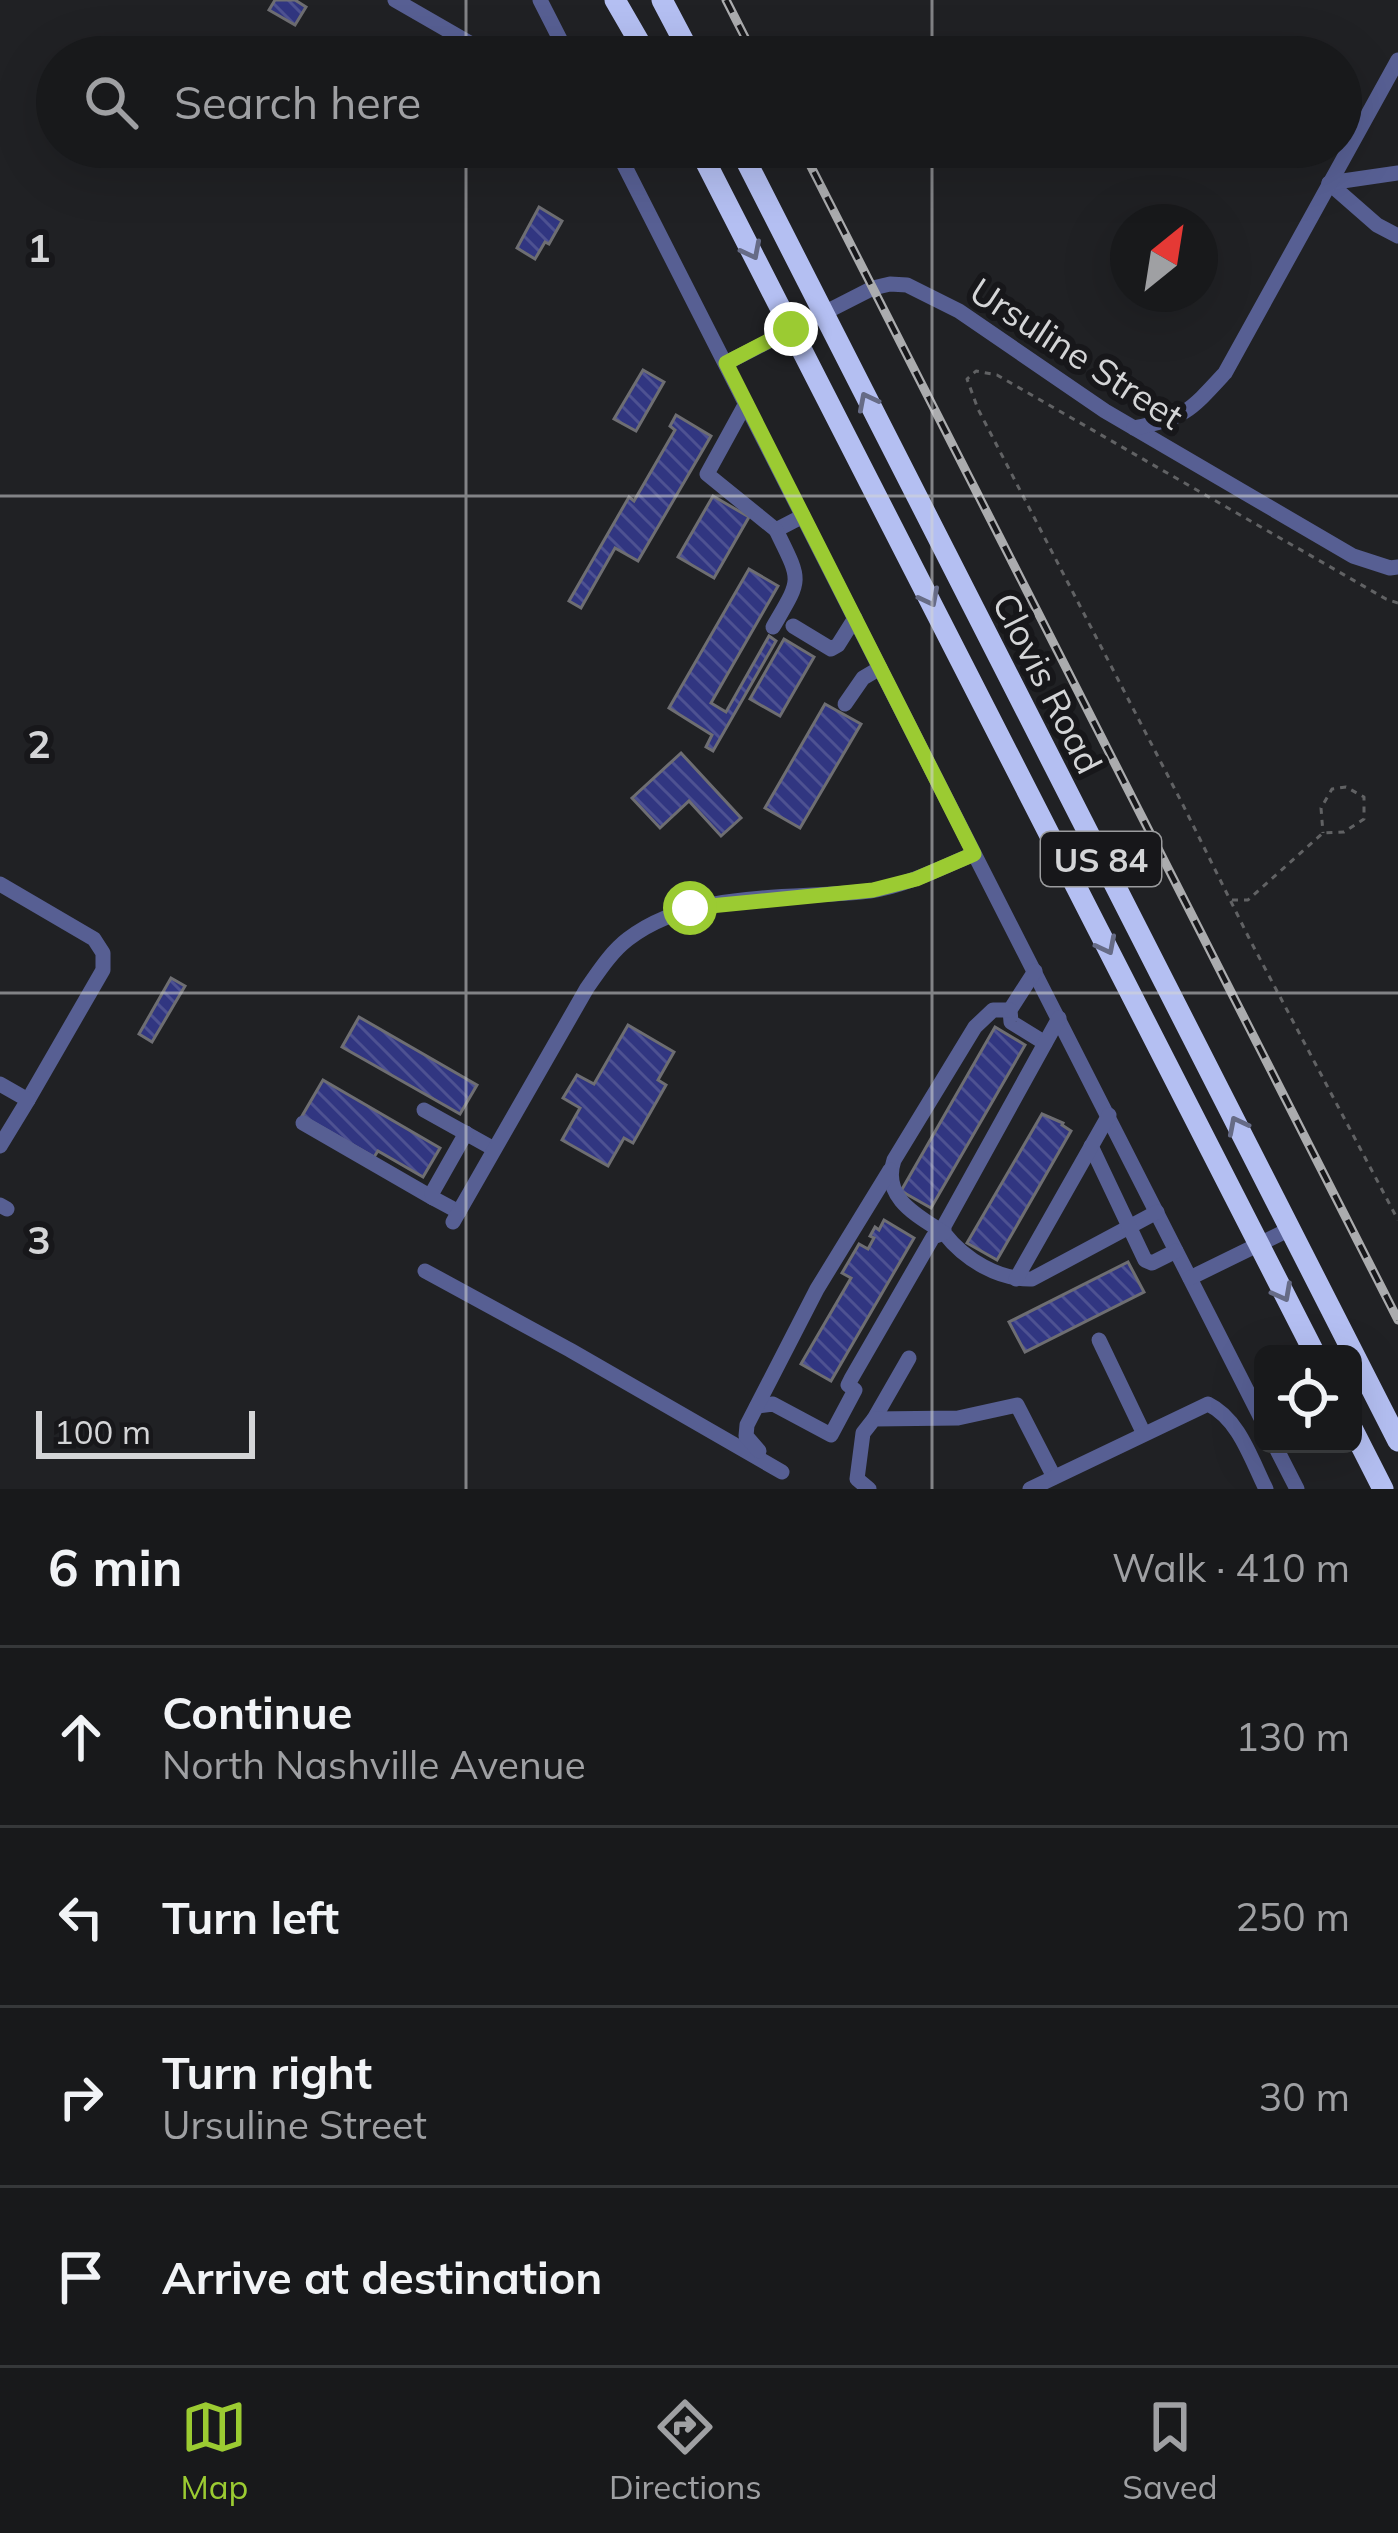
<!DOCTYPE html>
<html lang="en">
<head>
<meta charset="utf-8">
<style>
	:root { --surface:#18191b; --page:#252628; --text:#f1f3f6; --muted:#9fa0a3; --line:#36383a; --accent:#9bcb32 }
	body { margin:0; font-family:Mulish,sans-serif; background:var(--page); color:var(--text) }
	.controls { position:absolute; right:36px; bottom:36px; display:grid; overflow:hidden; border-radius:18px; box-shadow:0 12px 48px #0002 }
	.controls button { width:108px; height:108px; display:grid; place-items:center; padding:0; border:0; border-bottom:3px solid var(--line); background:var(--surface); color:var(--text); font:60px sans-serif }
	.compass { position:absolute; left:1110px; top:204px; width:108px; height:108px; border-radius:50%; background:var(--surface); box-shadow:0 12px 48px #0002; rotate:30deg }
	.scale { position:absolute; left:36px; bottom:30px; width:219px; box-sizing:border-box; padding-left:12px; border:6px solid #d4d5d7; border-top:0; font-size:33px; line-height:42px; white-space:nowrap; color:#d4d5d7; -webkit-text-stroke:9px #17171a; paint-order:stroke }
	.stop { position:absolute; width:36px; height:36px; margin:-27px; border:9px solid #9bcb32; border-radius:50%; background:#fff }
	.stop.end { background:#9bcb32; border-color:#fff; box-shadow:0 3px 12px #0008 }
	.list { margin:0; padding:0; list-style:none }
	h2 { display:flex; justify-content:space-between; align-items:center; height:156px; margin:0; padding:0 48px; font-size:51px }
	h2 small { font-size:39px; font-weight:400; color:var(--muted) }
	.list li { display:grid; grid-template-columns:78px 1fr auto; gap:36px; align-items:center; box-sizing:border-box; height:180px; padding:0 48px; border-top:3px solid var(--line) }
	.list b { display:block; font-size:45px; white-space:nowrap }
	.list p { margin:0; font-size:39px; white-space:nowrap; color:var(--muted) }
	.list em { font-size:39px; font-style:normal; color:var(--muted) }
	.icon { flex:none; width:66px; height:66px; fill:none; stroke:currentColor; stroke-width:2; stroke-linecap:round; stroke-linejoin:round }
	.map { position:relative; flex:none; width:1398px; height:1489px; overflow:hidden }
	.search { position:absolute; background:var(--surface); box-shadow:0 12px 48px #0002; left:36px; right:36px; top:36px; height:132px; display:flex; align-items:center; gap:30px; box-sizing:border-box; padding:0 42px; border-radius:66px; color:var(--muted); font-size:45px }
	.sheet { height:876px; background:var(--surface) }
	nav { display:flex; justify-content:space-around; align-items:center; box-sizing:border-box; height:168px; border-top:3px solid var(--line); background:var(--surface); font-size:33px; color:var(--muted) }
	nav a { display:grid; justify-items:center; gap:6px }
	nav .on { color:var(--accent) }
	.map>svg:first-child { display:block }
	.building { fill:url(#building-back-hatch); stroke:#6e6e72; stroke-width:3 }
	.lines { fill:none; stroke-linecap:round; stroke-linejoin:round }
	.path { stroke:#616264; stroke-width:3; stroke-dasharray:6 6; stroke-linecap:butt }
	.minor { stroke:#575f93; stroke-width:15 }
	.highway { stroke:#b4bff2; stroke-width:21 }
	.rail-casing { stroke:#abacae; stroke-width:9 }
	.rail { stroke:#17171a; stroke-width:4.5; stroke-dasharray:14; stroke-linecap:butt }
	.oneway { stroke:#666b86 }
	.route { stroke:#9bcb32; stroke-width:15 }
	.grid { fill:none; stroke:#d4d5d7; stroke-width:3; stroke-opacity:0.55 }
	.labels { text-anchor:middle; dominant-baseline:central; stroke-width:12; stroke-linejoin:round; paint-order:stroke }
	.shield { fill:#17171a; stroke:#9b9c9e; stroke-width:3 }
	.shield-label { font-size:33px; font-weight:bold; fill:#d4d5d7 }
	.street-label { font-size:36px; fill:#d4d5d7; stroke:#17171a }
	.grid-label { font-size:39px; text-anchor:middle; font-weight:bold; fill:#d4d5d7; stroke:#17171a; stroke-width:12; stroke-linejoin:round; paint-order:stroke }
</style>
</head>
<body>
<div class="map">
<svg width="1398" height="1489" viewBox="0 0 1398 1489">
	<defs>
		<pattern id="building-back-hatch" width="6" height="6" patternUnits="userSpaceOnUse" patternTransform="scale(3)"><rect width="6" height="6" fill="#313681"/><path d="M-1 5l2 2M0 0l6 6M5-1l2 2" fill="none" stroke="#4e5292"/></pattern>
	</defs>
	<rect width="100%" height="100%" fill="#202124"/>
	<g class="building">
		<polygon points="275,0 295,0 306,7 295,25 269,10"/>
		<polygon points="539,207 562,221 549,244 545,242 535,259 517,248"/>
		<polygon points="643,370 664,382 636,431 614,419"/>
		<polygon points="676,415 711,436 638,561 615,548 581,608 569,601 629,497 634,501 675,430 670,426"/>
		<polygon points="713,496 749,517 714,578 678,557"/>
		<polygon points="749,569 778,586 711,703 726,712 769,636 776,641 713,751 706,747 712,735 669,708"/>
		<polygon points="784,639 814,657 780,716 750,699"/>
		<polygon points="825,704 861,724 800,828 765,808"/>
		<polygon points="681,753 741,818 721,836 689,801 660,828 632,798"/>
		<polygon points="171,978 185,986 152,1042 139,1034"/>
		<polygon points="359,1017 477,1085 460,1114 342,1047"/>
		<polygon points="628,1025 674,1052 658,1080 666,1085 633,1143 624,1138 608,1166 562,1140 580,1108 563,1098 577,1075 594,1084"/>
		<polygon points="995,1027 1025,1045 931,1208 901,1191"/>
		<polygon points="323,1080 440,1148 423,1177 378,1151 374,1157 302,1116"/>
		<polygon points="1042,1114 1063,1123 1062,1125 1071,1131 997,1260 967,1243"/>
		<polygon points="884,1220 914,1238 831,1381 801,1364 851,1278 842,1273 859,1244 868,1249 874,1238 870,1236 875,1227 879,1230"/>
		<polygon points="1128,1262 1144,1292 1025,1352 1009,1322"/>
	</g>
	<g class="lines">
		<g class="path">
			<polyline points="1398,603 1386,599 997,375 976,371 967,379 978,409 1182,803 1250,940 1398,1220"/>
			<polyline points="1232,900 1248,900 1323,833 1344,832 1364,819 1364,797 1346,787 1332,789 1321,808 1323,833"/>
		</g>
		<g class="minor">
			<polyline points="395,0 494,57"/>
			<polyline points="540,0 569,57"/>
			<polyline points="615,147 1263,1422"/>
			<polyline points="1329,183 1377,225 1398,236"/>
			<polyline points="1329,183 1398,173"/>
			<polyline points="726,363 873,288 890,284 907,285 959,311 1105,411 1353,556 1390,568 1398,567"/>
			<polyline points="746,403 707,474 776,530 803,516"/>
			<path d="M1134,428C1184,419 1191,410 1225,373L1398,60"/>
			<polyline points="793,626 831,649 838,645 855,618"/>
			<path d="M773,627C802,577 802,583 776,530"/>
			<polyline points="845,704 863,678 880,668"/>
			<polyline points="0,884 94,939 103,953 103,970 28,1100"/>
			<polyline points="1035,971 1010,1010 1011,1022 1045,1043"/>
			<path d="M1059,1018L944,1226V1233C965,1260 999,1280 1032,1279L1157,1212"/>
			<polyline points="0,1084 28,1100 0,1146"/>
			<polyline points="424,1110 494,1149"/>
			<polyline points="303,1123 433,1198"/>
			<polyline points="1091,1146 1145,1260 1152,1263 1176,1251"/>
			<polyline points="0,1205 7,1209"/>
			<polyline points="459,1212 433,1198 432,1193 466,1133"/>
			<path d="M453,1222L587,988C599,971 611,952 628,939C692,889 793,900 870,891C906,886 940,868 974,854"/>
			<polyline points="425,1271 570,1350 782,1472"/>
			<polyline points="1190,1278 1290,1229"/>
			<polyline points="1016,1279 1109,1115"/>
			<polyline points="1099,1340 1144,1434"/>
			<path d="M757,1406L773,1404L831,1435L855,1390L848,1385L851,1379L933,1237L944,1233C918,1216 881,1198 894,1160L975,1027L993,1010H1010"/>
			<polyline points="874,1419 909,1358"/>
			<polyline points="1274,1444 1297,1489"/>
			<polyline points="759,1451 746,1436 747,1425 817,1289 890,1170"/>
			<polyline points="869,1489 857,1479 863,1433 874,1419 958,1418 1017,1405 1054,1477"/>
			<path d="M1030,1489L1208,1404C1239,1419 1251,1459 1266,1489"/>
		</g>
		<g class="highway">
			<polyline points="615,0 648,57"/>
			<polyline points="662,0 692,57"/>
			<polyline points="698,147 1315,1354"/>
			<polyline points="739,147 1398,1441"/>
			<polyline points="1353,1430 1383,1489"/>
		</g>
		<defs>
			<g id="rail">
				<polyline points="726,0 755,57"/>
				<polyline points="801,147 1398,1320"/>
			</g>
		</defs>
		<use href="#rail" class="rail-casing"/>
		<use href="#rail" class="rail"/>
	</g>
	<defs><path id="oneway-chevron" d="M-2-3.5L2.5 0L-2 3.5" fill="none" stroke-width="1.6" stroke-linecap="round" stroke-linejoin="round" transform="scale(3)"/></defs>
	<g class="oneway">
		<use href="#oneway-chevron" transform="translate(752 251) rotate(63)"/>
		<use href="#oneway-chevron" transform="translate(867 401) rotate(-117)"/>
		<use href="#oneway-chevron" transform="translate(930 598) rotate(63)"/>
		<use href="#oneway-chevron" transform="translate(1107 946) rotate(63)"/>
		<use href="#oneway-chevron" transform="translate(1237 1125) rotate(-117)"/>
		<use href="#oneway-chevron" transform="translate(1283 1293) rotate(62)"/>
	</g>
	<g class="lines">
		<polyline class="route" points="690,908 873,890 916,879 974,854 726,363 791,329"/>
	</g>
	<path class="grid" d="M466,0V57M932,0V57M466,147V1489M932,147V1489M0,496H1398M0,993H1398"/>
	<g class="labels">
		<rect class="shield" x="1041" y="832" width="120" height="54" rx="9"/>
		<g class="shield-label">
			<text x="1101" y="859">US 84</text>
		</g>
		<g class="street-label">
			<text transform="translate(1077 353) rotate(33)">Ursuline Street</text>
			<text transform="translate(1048 683) rotate(63)">Clovis Road</text>
		</g>
	</g>
	<g class="grid-label">
		<text x="39" y="262">1</text>
		<text x="39" y="758">2</text>
		<text x="39" y="1254">3</text>
	</g>
</svg>
<div class="controls">
<button><svg class="icon" aria-label="locate" viewBox="0 0 24 24"><circle cx="12" cy="12" r="6"/><path d="M12 2v4M12 18v4M2 12h4M18 12h4"/></svg></button>
</div>
<svg class="compass" viewBox="-18 -18 36 36"><path d="M0-13l5 13h-10z" fill="#e53935"/><path d="M0 13l5-13h-10z" fill="#9fa0a3"/></svg>
<div class="scale">100 m</div>
<div class="stop" style="left:690px;top:908px"></div>
<div class="stop end" style="left:791px;top:329px"></div>
<div class="search"><svg class="icon" aria-label="search" viewBox="0 0 24 24"><circle cx="10" cy="10" r="6"/><path d="M15 15l6 6"/></svg>Search here</div>
</div>
<section class="sheet">
<h2>6 min<small>Walk · 410 m</small></h2>
<ul class="list">
<li><svg class="icon" aria-label="ahead" viewBox="0 0 24 24"><path d="M12 20V5M6 11l6-6 6 6"/></svg><div><b>Continue</b><p>North Nashville Avenue</p></div><em>130 m</em></li>
<li><svg class="icon" aria-label="left" viewBox="0 0 24 24"><path d="M17 20v-9H6M10 6l-5 5 5 5"/></svg><div><b>Turn left</b></div><em>250 m</em></li>
<li><svg class="icon" aria-label="right" viewBox="0 0 24 24"><path d="M7 20v-9h11M14 6l5 5-5 5"/></svg><div><b>Turn right</b><p>Ursuline Street</p></div><em>30 m</em></li>
<li><svg class="icon" aria-label="arrive" viewBox="0 0 24 24"><path d="M6 21V4h12l-3 4 3 4H6"/></svg><div><b>Arrive at destination</b></div></li>
</ul>
</section>
<nav>
<a class="on"><svg class="icon" aria-label="map" viewBox="0 0 24 24"><path d="M3 6l6-2 6 2 6-2v14l-6 2-6-2-6 2zM9 4v14M15 6v14"/></svg>Map</a>
<a><svg class="icon" aria-label="directions" viewBox="0 0 24 24"><path d="M12 3l9 9-9 9-9-9zM9 14v-3h6M13 9l2 2-2 2"/></svg>Directions</a>
<a><svg class="icon" aria-label="saved" viewBox="0 0 24 24"><path d="M7 4h10v16l-5-4-5 4z"/></svg>Saved</a>
</nav>
</body>
</html>
